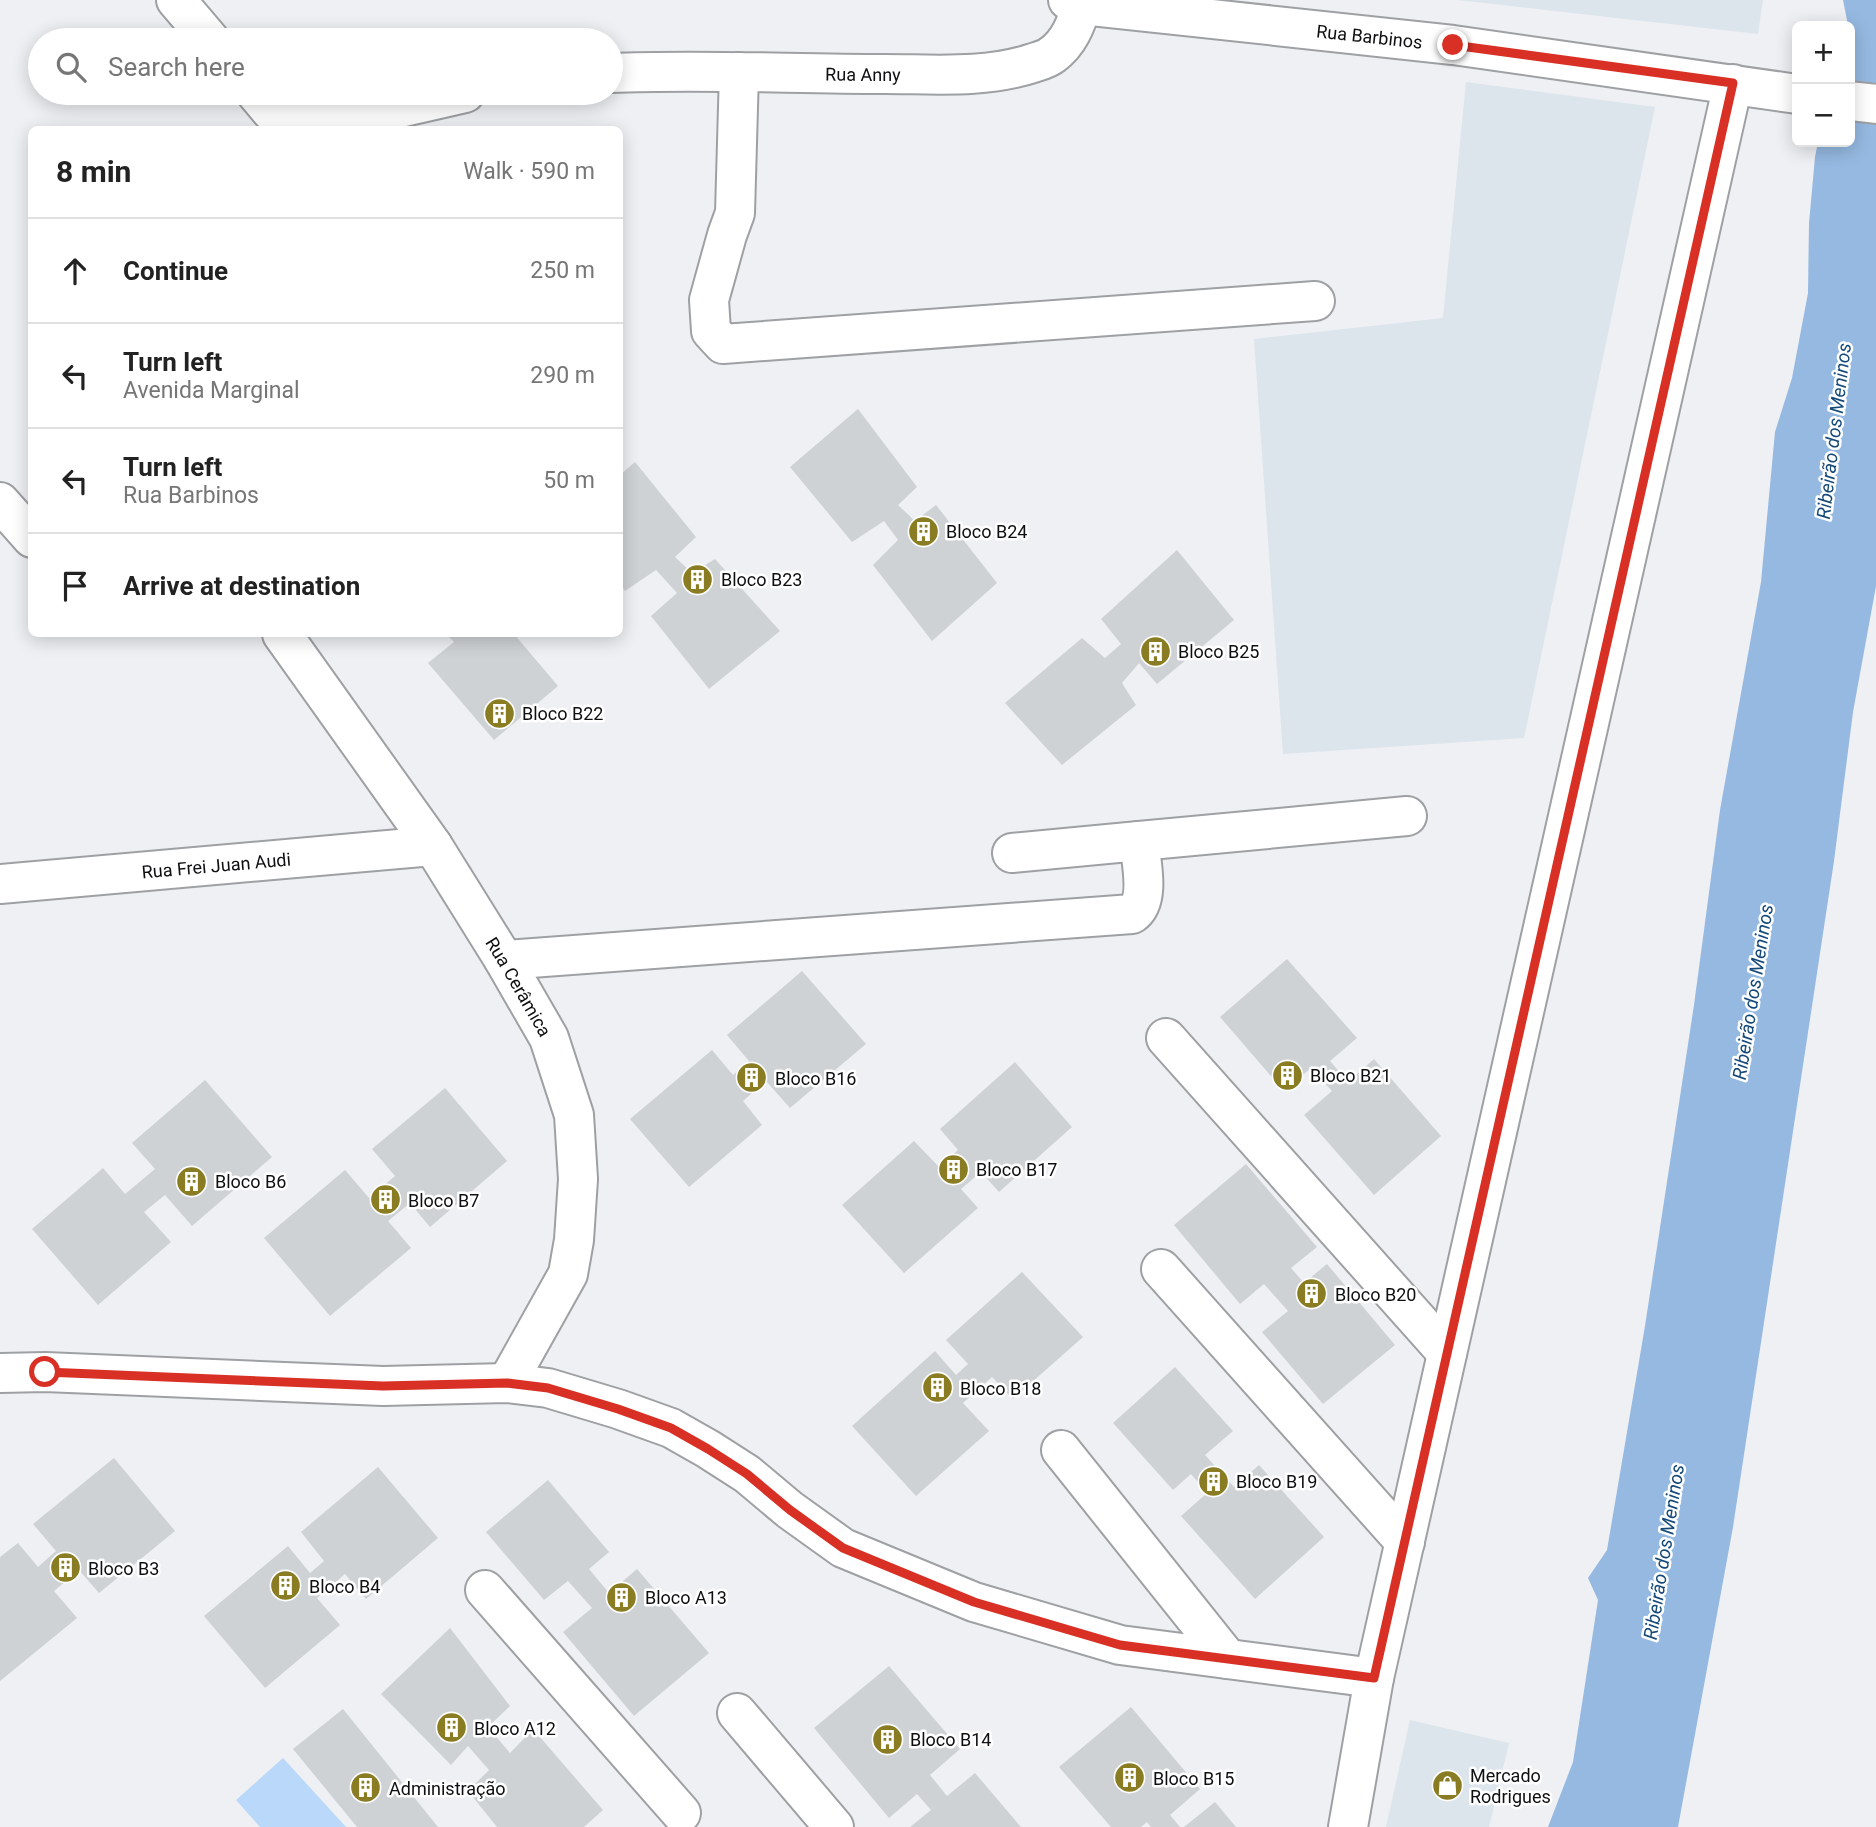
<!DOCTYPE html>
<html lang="en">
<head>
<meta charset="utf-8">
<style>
	:root { --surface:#fff; --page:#f2f2f2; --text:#222; --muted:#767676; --line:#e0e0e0 }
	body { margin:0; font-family:Roboto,sans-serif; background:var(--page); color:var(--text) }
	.controls { position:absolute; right:21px; top:21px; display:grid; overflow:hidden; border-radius:10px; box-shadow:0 4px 18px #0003 }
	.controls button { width:63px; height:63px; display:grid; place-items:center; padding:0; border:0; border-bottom:2px solid var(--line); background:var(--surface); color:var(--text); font:35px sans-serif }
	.stop { position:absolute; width:21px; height:21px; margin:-16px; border:5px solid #d93025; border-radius:50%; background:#fff }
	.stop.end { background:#d93025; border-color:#fff; box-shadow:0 2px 7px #0008 }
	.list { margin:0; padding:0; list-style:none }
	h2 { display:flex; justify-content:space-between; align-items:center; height:91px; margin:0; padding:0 28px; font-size:30px }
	h2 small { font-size:23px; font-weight:400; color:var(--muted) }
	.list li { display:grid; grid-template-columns:46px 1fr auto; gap:21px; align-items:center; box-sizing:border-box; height:105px; padding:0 28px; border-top:2px solid var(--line) }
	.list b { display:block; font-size:26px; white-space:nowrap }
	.list p { margin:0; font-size:23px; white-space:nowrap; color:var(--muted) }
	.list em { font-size:23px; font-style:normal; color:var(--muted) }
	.icon { flex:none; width:38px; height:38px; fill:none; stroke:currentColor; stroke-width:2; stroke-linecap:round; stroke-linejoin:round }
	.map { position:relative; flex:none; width:1876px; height:1827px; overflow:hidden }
	.search { position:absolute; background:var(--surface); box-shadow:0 4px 18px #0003; left:28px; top:28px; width:595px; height:77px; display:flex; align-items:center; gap:18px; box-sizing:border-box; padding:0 24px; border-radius:38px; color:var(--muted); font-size:26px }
	.panel { position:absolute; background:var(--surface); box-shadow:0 4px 18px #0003; left:28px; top:126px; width:595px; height:511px; border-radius:10px }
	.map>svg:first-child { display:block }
	.built { fill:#dce4ec }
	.green { fill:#b9d8fa }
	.water { fill:#95b9e1 }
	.building { fill:#cfd2d5 }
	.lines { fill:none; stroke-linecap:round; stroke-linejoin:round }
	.minor-casing { stroke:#9ea0a3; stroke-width:42 }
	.minor { stroke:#fff; stroke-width:38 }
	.route { stroke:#d93025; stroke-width:9 }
	.labels { text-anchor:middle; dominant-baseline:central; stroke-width:5; stroke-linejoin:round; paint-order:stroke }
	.street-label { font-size:18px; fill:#0e0f10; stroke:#fff }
	.poi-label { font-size:18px; fill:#0e0f10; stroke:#fff; text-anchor:start }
	.water-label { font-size:19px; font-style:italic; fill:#144979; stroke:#fff }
</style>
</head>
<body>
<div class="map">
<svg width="1876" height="1827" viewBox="0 0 1876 1827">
	<rect width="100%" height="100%" fill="#eef0f3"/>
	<g class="built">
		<polygon points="1458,0 1763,0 1758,34"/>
		<polygon points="1466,82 1655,107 1524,738 1283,754 1254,339 1443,318"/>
		<polygon points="1410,1720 1509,1743 1489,1827 1386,1827"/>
	</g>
	<polygon class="green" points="283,1758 346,1827 260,1827 236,1800"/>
	<polygon class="water" points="1843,0 1876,0 1876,586 1853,712 1834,861 1733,1527 1678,1827 1548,1827 1573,1762 1598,1600 1588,1578 1607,1550 1645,1326 1694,1005 1720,810 1761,582 1775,432 1792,378 1808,293 1809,223 1815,157 1818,142 1850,142 1850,26 1846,26 1847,20"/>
	<g class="building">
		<polygon points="858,409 917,487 898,505 915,521 936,505 997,583 932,641 873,565 898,540 884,521 852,542 790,467"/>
		<polygon points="635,462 696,537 675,557 692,573 715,559 780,631 709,689 651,616 677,593 656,570 625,591 620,584 620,475"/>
		<polygon points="1177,550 1234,620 1157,684 1139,663 1122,683 1136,705 1062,765 1005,703 1082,638 1105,658 1121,644 1101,619"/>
		<polygon points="446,634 514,634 558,686 494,740 428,663 454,642"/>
		<polygon points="1287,959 1357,1038 1330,1061 1348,1082 1374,1059 1441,1136 1374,1195 1304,1115 1332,1091 1311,1068 1284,1091 1220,1017"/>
		<polygon points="802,971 866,1044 790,1108 766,1081 743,1101 762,1125 689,1187 630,1119 712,1050 733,1075 749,1061 727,1035"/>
		<polygon points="1015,1062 1072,1127 999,1192 981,1172 961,1189 978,1208 904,1273 842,1205 914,1141 939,1167 958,1150 940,1129"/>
		<polygon points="205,1080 272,1157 192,1226 165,1195 144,1212 171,1242 98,1305 32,1229 103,1168 125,1194 155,1169 132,1143"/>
		<polygon points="445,1088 507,1161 430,1227 410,1203 388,1221 411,1248 330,1316 264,1238 345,1170 369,1198 395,1176 372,1149"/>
		<polygon points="1246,1164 1317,1247 1291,1268 1304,1283 1327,1264 1395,1345 1323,1404 1262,1332 1288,1311 1264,1284 1240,1304 1174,1225"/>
		<polygon points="1022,1272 1083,1337 1013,1399 992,1377 963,1403 989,1431 916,1496 852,1426 935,1351 956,1375 968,1364 946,1340"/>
		<polygon points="1175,1367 1233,1431 1205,1455 1234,1487 1259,1465 1324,1537 1255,1599 1181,1516 1207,1493 1191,1474 1173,1490 1113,1423"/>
		<polygon points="114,1458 175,1531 99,1593 79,1570 54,1591 77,1618 0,1681 0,1557 18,1543 38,1567 56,1551 33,1524"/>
		<polygon points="378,1467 438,1538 366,1599 345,1574 317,1598 340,1625 265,1688 204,1616 288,1546 310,1573 324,1561 301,1532"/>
		<polygon points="548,1480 609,1552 589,1569 609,1593 637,1569 709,1653 634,1716 563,1632 592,1608 568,1581 544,1600 486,1532"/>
		<polygon points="450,1628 510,1706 488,1727 510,1753 533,1729 603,1810 584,1827 497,1827 468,1791 489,1770 468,1746 451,1765 381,1694"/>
		<polygon points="889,1666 960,1749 930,1775 947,1796 975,1773 1021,1827 910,1827 931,1810 917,1794 889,1818 814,1728"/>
		<polygon points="1131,1707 1200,1789 1170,1815 1180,1827 1151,1827 1147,1822 1141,1827 1111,1827 1059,1767"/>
		<polygon points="343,1709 438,1827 357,1827 293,1749"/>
		<polygon points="1215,1802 1236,1827 1184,1827"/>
	</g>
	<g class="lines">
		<defs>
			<g id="minor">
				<polyline points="176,0 210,40"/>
				<path id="s1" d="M1068,0L1082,5L1453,45L1797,94"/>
				<polyline points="739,72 735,213 727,235 709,300 711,331 723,344 1315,301"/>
				<path id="s2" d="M611,73C702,69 793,74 884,74C933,74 985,79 1033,63C1039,61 1047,59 1052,55C1069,43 1076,24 1082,5"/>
				<polyline points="256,93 271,111 319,117 369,115 465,93"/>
				<polyline points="1850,101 1876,104"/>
				<polyline points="0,502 32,538"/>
				<path id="s3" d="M282,634L433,846L504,960L549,1038L574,1115L578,1179L574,1240L568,1274L507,1383"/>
				<polyline points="1012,853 1139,841"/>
				<path id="s4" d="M0,884L433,846"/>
				<path d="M504,960L1132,914C1151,901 1141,861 1139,841L1407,816"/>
				<polyline points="1166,1038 1447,1353"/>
				<polyline points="1161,1269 1405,1542"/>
				<polyline points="0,1373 45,1372 383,1386 507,1383 548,1388 618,1409 671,1428 708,1449 747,1474 790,1510 843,1548 974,1602 1120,1645 1374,1678"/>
				<polyline points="1061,1450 1228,1659"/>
				<polyline points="485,1590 681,1813"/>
				<polyline points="737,1713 834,1827"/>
				<polyline points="1348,1827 1374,1678 1733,84"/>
			</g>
		</defs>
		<use href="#minor" class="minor-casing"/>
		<use href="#minor" class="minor"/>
	</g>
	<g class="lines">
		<polyline class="route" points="45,1372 383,1386 507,1383 548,1388 618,1409 671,1428 708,1449 747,1474 790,1510 843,1548 974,1602 1120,1645 1374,1678 1733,83 1453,45"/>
	</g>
	<defs>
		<symbol id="building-disc" viewBox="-11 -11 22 22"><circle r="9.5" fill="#897c22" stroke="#fff"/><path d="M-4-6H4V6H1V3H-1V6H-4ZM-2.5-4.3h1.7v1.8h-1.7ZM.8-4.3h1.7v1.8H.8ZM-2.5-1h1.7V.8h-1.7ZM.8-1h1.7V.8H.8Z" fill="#fff"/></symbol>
		<symbol id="shop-disc" viewBox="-11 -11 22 22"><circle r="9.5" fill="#897c22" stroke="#fff"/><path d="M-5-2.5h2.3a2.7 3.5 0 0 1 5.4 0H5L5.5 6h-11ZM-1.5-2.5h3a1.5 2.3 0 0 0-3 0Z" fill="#fff"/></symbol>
	</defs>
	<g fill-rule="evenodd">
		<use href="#building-disc" x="906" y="514" width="35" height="35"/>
		<use href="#building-disc" x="680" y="562" width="35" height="35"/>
		<use href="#building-disc" x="1138" y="634" width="35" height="35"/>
		<use href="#building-disc" x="482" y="696" width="35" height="35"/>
		<use href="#building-disc" x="1270" y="1058" width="35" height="35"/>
		<use href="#building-disc" x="734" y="1060" width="35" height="35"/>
		<use href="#building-disc" x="936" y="1152" width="35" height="35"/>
		<use href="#building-disc" x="174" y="1164" width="35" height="35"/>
		<use href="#building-disc" x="368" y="1182" width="35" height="35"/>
		<use href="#building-disc" x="1294" y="1276" width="35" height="35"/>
		<use href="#building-disc" x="920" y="1370" width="35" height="35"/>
		<use href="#building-disc" x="1196" y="1464" width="35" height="35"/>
		<use href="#building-disc" x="48" y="1550" width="35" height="35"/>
		<use href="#building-disc" x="268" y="1568" width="35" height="35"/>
		<use href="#building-disc" x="604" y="1580" width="35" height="35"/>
		<use href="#building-disc" x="434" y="1710" width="35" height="35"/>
		<use href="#building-disc" x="870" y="1722" width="35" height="35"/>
		<use href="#building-disc" x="1112" y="1760" width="35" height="35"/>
		<use href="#shop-disc" x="1430" y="1768" width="35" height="35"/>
		<use href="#building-disc" x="348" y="1770" width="35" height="35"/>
	</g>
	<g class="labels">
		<g class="street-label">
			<text stroke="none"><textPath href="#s1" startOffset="304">Rua Barbinos</textPath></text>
			<text stroke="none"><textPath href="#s2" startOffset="252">Rua Anny</textPath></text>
			<text stroke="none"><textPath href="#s4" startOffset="217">Rua Frei Juan Audi</textPath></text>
			<text stroke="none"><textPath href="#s3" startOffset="425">Rua Cerâmica</textPath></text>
		</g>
		<g class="poi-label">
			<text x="946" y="531">Bloco B24</text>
			<text x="721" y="579">Bloco B23</text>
			<text x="1178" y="651">Bloco B25</text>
			<text x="522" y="713">Bloco B22</text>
			<text x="1310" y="1075">Bloco B21</text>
			<text x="775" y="1078">Bloco B16</text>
			<text x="976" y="1169">Bloco B17</text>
			<text x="215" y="1181">Bloco B6</text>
			<text x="408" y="1200">Bloco B7</text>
			<text x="1335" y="1294">Bloco B20</text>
			<text x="960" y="1388">Bloco B18</text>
			<text x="1236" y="1481">Bloco B19</text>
			<text x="88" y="1568">Bloco B3</text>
			<text x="309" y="1586">Bloco B4</text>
			<text x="645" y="1597">Bloco A13</text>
			<text x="474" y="1728">Bloco A12</text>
			<text x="910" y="1739">Bloco B14</text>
			<text x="1470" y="1775">Mercado<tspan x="1470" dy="21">Rodrigues</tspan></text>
			<text x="1153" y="1778">Bloco B15</text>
			<text x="389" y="1788">Administração</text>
		</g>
		<g class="water-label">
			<text transform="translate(1834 431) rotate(-83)">Ribeirão dos Meninos</text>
			<text transform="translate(1753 992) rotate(-81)">Ribeirão dos Meninos</text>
			<text transform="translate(1664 1552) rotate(-81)">Ribeirão dos Meninos</text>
		</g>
	</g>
</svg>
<div class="controls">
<button>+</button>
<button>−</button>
</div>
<div class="stop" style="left:45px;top:1372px"></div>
<div class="stop end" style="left:1453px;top:45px"></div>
<div class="search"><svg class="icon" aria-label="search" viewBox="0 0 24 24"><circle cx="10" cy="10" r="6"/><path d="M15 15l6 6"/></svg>Search here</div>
<section class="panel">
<h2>8 min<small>Walk · 590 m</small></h2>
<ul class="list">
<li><svg class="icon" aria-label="ahead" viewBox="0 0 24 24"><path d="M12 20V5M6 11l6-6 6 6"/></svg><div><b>Continue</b></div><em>250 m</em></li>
<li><svg class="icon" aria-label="left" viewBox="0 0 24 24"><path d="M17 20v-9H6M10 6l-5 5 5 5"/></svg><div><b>Turn left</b><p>Avenida Marginal</p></div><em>290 m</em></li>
<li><svg class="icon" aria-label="left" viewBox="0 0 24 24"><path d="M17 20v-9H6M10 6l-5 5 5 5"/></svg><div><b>Turn left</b><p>Rua Barbinos</p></div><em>50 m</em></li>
<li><svg class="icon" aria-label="arrive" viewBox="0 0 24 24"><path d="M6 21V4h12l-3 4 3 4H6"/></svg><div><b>Arrive at destination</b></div></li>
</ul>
</section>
</div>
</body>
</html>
